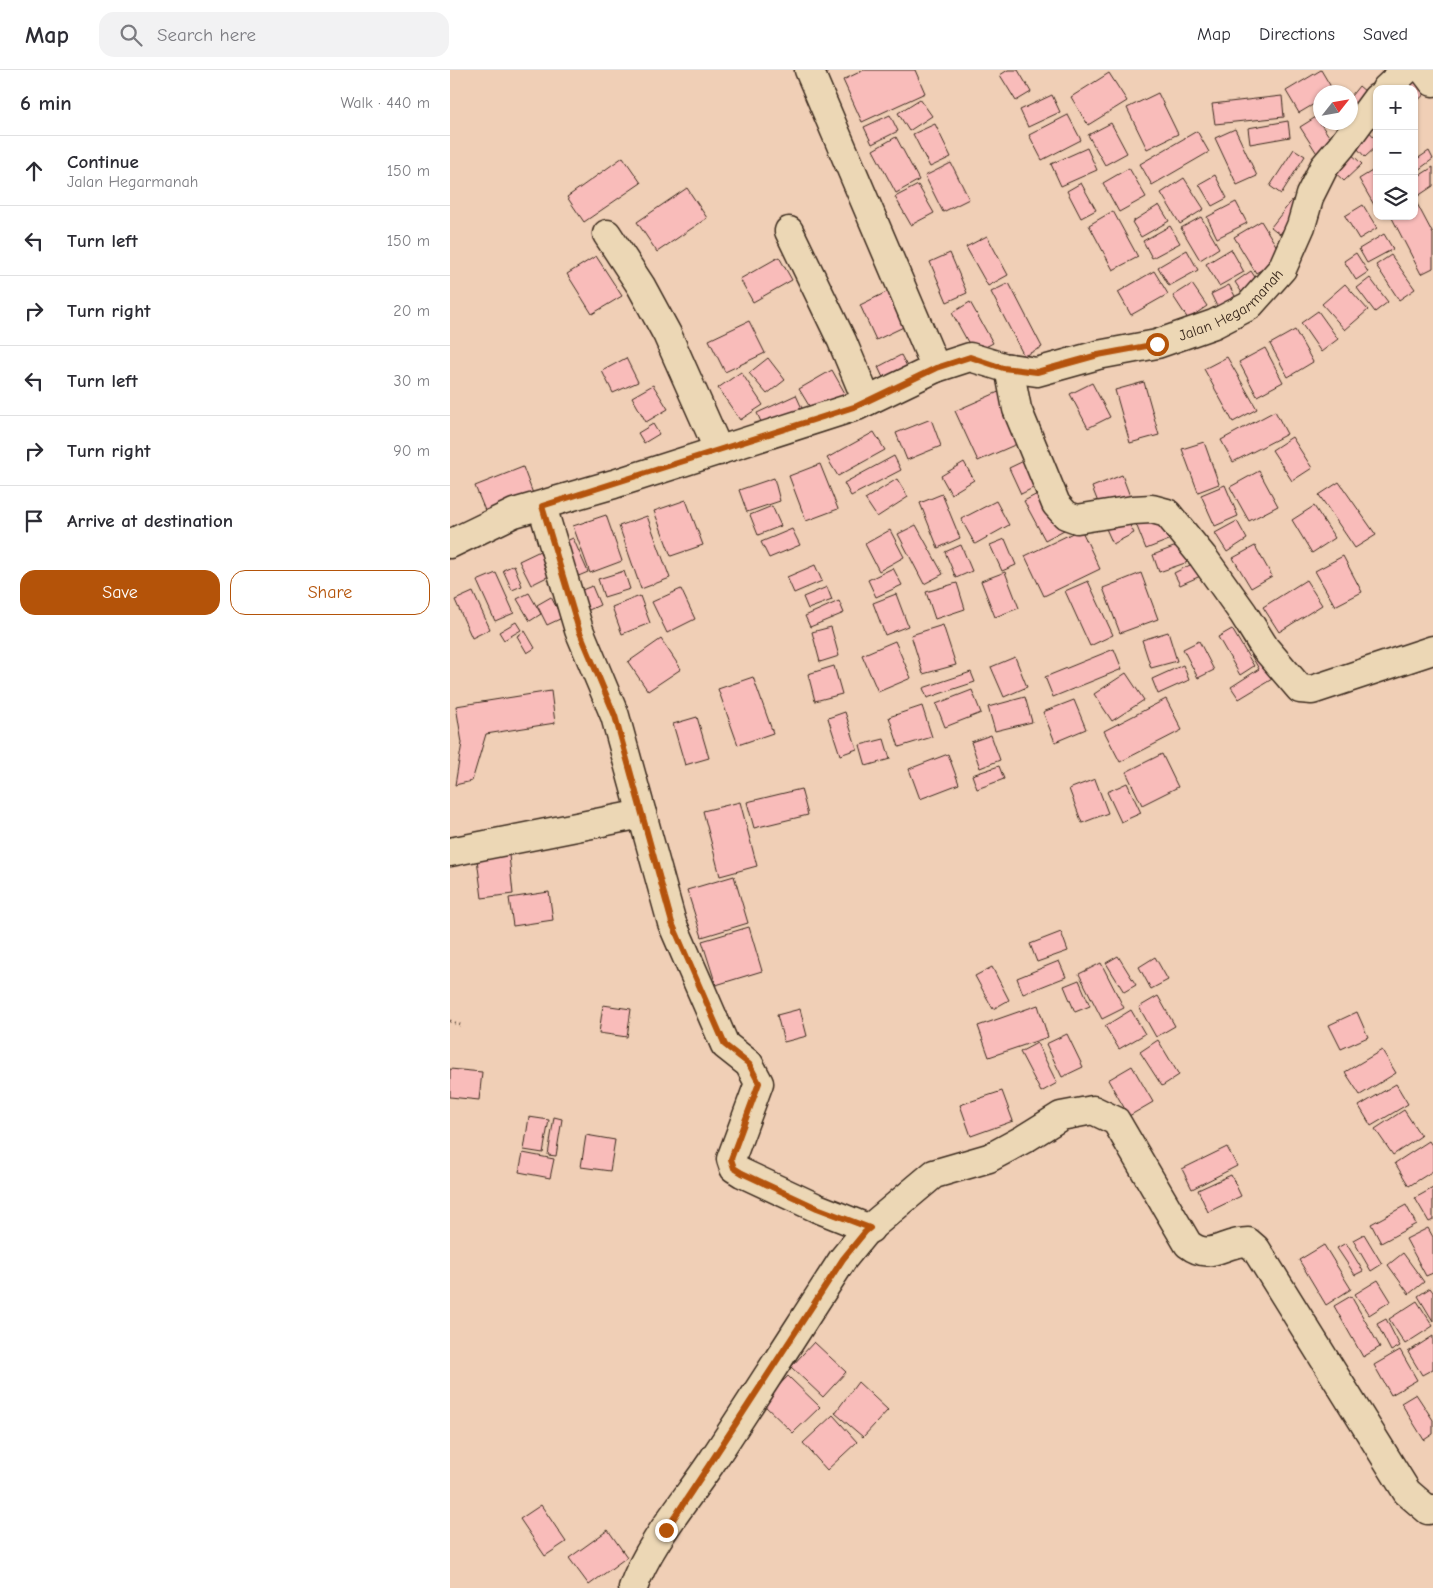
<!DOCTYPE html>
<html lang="en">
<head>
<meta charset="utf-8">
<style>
	:root { --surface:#fff; --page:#f2f2f3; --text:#2b2b33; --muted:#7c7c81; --line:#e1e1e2; --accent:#b45309 }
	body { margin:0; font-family:"Comic Neue",sans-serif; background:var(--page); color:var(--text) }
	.controls { position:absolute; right:15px; top:15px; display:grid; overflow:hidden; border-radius:10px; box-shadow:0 1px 4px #0004 }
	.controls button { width:45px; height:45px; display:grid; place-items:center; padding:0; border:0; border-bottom:1px solid var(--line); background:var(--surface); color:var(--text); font:25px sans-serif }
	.compass { position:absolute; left:863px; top:15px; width:45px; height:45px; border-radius:50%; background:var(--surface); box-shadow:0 1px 4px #0004; rotate:59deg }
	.stop { position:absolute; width:15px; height:15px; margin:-11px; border:4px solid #b45309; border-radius:50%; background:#fff }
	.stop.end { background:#b45309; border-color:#fff; box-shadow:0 1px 5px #0008 }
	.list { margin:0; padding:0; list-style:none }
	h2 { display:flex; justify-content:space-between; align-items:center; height:65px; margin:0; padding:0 20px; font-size:21px }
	h2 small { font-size:16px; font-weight:400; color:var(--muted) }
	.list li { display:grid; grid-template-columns:32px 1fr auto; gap:15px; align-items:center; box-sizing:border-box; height:70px; padding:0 20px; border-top:1px solid var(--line) }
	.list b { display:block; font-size:19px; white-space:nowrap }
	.list p { margin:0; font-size:16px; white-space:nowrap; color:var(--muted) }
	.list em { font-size:16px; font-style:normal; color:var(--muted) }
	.actions { display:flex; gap:10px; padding:15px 20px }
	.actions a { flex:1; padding:11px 0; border:1px solid var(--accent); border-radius:15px; text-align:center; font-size:18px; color:var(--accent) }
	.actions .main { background:var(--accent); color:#fff }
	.icon { flex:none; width:28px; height:28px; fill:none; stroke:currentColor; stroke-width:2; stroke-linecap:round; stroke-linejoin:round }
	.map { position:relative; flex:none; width:983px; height:1518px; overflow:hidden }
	header { display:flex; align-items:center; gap:30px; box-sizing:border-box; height:70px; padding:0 25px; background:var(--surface); border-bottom:1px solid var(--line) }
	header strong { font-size:24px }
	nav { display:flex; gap:28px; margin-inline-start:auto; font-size:18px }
	.search { width:350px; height:45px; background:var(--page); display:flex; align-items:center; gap:12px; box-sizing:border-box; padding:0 18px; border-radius:15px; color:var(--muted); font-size:19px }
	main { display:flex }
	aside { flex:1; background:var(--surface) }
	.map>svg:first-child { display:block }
	.building { fill:#f9bcba; stroke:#3b2a1e }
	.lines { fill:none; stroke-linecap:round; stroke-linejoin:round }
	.minor-casing { stroke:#3b2a1e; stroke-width:31 }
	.path { stroke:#3b2a1e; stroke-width:3; stroke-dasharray:1 4; stroke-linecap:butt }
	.minor { stroke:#ecd7b5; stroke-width:28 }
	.route { stroke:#b45309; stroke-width:6 }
	.labels { text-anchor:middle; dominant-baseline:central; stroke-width:5; stroke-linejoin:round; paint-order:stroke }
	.street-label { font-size:15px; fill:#3b2a1e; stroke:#ecd7b5 }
</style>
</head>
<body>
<header>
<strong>Map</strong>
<div class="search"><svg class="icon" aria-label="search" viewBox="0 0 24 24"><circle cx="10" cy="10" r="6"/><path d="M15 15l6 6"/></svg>Search here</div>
<nav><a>Map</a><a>Directions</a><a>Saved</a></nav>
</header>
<main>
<aside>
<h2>6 min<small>Walk · 440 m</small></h2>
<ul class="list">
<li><svg class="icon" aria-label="ahead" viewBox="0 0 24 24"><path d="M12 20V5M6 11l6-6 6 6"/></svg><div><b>Continue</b><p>Jalan Hegarmanah</p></div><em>150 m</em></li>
<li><svg class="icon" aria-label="left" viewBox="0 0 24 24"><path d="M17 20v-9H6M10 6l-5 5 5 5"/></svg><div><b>Turn left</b></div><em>150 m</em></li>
<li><svg class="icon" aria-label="right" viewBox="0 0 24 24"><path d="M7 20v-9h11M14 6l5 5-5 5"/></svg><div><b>Turn right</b></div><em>20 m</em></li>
<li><svg class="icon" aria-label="left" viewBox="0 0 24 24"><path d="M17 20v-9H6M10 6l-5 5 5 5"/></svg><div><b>Turn left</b></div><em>30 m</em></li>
<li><svg class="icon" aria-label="right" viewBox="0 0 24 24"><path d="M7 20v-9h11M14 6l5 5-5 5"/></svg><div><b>Turn right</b></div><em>90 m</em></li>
<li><svg class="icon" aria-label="arrive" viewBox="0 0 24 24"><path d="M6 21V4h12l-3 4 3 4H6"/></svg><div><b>Arrive at destination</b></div></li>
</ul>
<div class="actions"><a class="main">Save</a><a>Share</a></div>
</aside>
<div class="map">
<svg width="983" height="1518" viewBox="0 0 983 1518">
	<rect width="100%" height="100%" fill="#f0cfb6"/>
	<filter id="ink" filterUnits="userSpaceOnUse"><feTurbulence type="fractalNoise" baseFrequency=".02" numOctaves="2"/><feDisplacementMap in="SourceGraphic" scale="10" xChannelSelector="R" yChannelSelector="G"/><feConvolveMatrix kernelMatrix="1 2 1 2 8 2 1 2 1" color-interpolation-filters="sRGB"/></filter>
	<g filter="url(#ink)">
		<g class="building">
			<polygon points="414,0 465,0 475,23 412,52 393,10"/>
			<polygon points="558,0 568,0 581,22 566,31 550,5"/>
			<polygon points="871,0 884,22 871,22 871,30 849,43 836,21"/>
			<polygon points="659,3 677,31 638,55 621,27"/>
			<polygon points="958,3 977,22 964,34 964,19 942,19"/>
			<polygon points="909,16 923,28 893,63 881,52 901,52 901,26"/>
			<polygon points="708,23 728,64 697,79 677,38"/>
			<polygon points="602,25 610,42 578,57 570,40"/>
			<polygon points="832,26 834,47 765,54 762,34"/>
			<polygon points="470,29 482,46 459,61 448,43"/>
			<polygon points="440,45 448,61 422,74 414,57"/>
			<polygon points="618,45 631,70 592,90 579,65"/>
			<polygon points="866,47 885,75 868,85 850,57"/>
			<polygon points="838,51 840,67 800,74 798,58"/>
			<polygon points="661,53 677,83 655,95 638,65"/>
			<polygon points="485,54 501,87 480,97 463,64"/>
			<polygon points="914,56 927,70 927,76 915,87 899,69"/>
			<polygon points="785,59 807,106 787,115 765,68"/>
			<polygon points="747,61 759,82 702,115 690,94"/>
			<polygon points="446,67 469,110 446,123 423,80"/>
			<polygon points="637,78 647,100 611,116 601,94"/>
			<polygon points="844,79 855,86 831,124 820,116"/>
			<polygon points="896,79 912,94 894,111 879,97"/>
			<polygon points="979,81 983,89 964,103 964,91"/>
			<polygon points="173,87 191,113 134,152 117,127"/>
			<polygon points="501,93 519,129 493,142 475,106"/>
			<polygon points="983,97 983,116 968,126 964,120 964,109"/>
			<polygon points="679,98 696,127 669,142 653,113"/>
			<polygon points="927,98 927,140 909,109"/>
			<polygon points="765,105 777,128 762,136 749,114"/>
			<polygon points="734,108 754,139 730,154 711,123"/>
			<polygon points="631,113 646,140 631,148 617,121"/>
			<polygon points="468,115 484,143 461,155 445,127"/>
			<polygon points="237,118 257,148 207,182 187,152"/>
			<polygon points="964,128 983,164 983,198 971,204 941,146 964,146"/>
			<polygon points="843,129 852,136 830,164 821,157"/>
			<polygon points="786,132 797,153 767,168 757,147"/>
			<polygon points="709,135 719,151 691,167 682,152"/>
			<polygon points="913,135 927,158 909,169 895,146"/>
			<polygon points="663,141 688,187 663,200 639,155"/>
			<polygon points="751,147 769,178 750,190 731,158"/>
			<polygon points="811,151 833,187 806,203 784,167"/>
			<polygon points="720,156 730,173 702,188 693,171"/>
			<polygon points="934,164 943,179 917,193 909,179"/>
			<polygon points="537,166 558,205 538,216 516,177"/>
			<polygon points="781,179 794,202 769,216 756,194"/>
			<polygon points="737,180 748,200 719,216 708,197"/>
			<polygon points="500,183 517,223 497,232 480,192"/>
			<polygon points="906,183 918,202 906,210 894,191"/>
			<polygon points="941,185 965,219 949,230 926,195"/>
			<polygon points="146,186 172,226 142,244 117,204"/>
			<polygon points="329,187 342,210 303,232 290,209"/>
			<polygon points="704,201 718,224 681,245 668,222"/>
			<polygon points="801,201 812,218 796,229 785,212"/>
			<polygon points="920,208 938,232 925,242 907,218"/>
			<polygon points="559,213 592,277 574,286 541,222"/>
			<polygon points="742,214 757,236 738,249 723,226"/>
			<polygon points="895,214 918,240 895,260 872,234"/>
			<polygon points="779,215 792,239 773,249 761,224"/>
			<polygon points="445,218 462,253 426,270 410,235"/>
			<polygon points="520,232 543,273 524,283 502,243"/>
			<polygon points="868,241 888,269 871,282 851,253"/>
			<polygon points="299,251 315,283 275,302 259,270"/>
			<polygon points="845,260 863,292 838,307 820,274"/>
			<polygon points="815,278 833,312 807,326 789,292"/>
			<polygon points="451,285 461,304 437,316 428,297"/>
			<polygon points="777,287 807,339 783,352 754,299"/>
			<polygon points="176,288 188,312 163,323 152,301"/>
			<polygon points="318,288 335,310 317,324 299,303"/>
			<polygon points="382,300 396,325 364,344 349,319"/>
			<polygon points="291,302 313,335 290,350 268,318"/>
			<polygon points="694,312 709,365 680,373 665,320"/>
			<polygon points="642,313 660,347 638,358 620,324"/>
			<polygon points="203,315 218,339 196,352 182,327"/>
			<polygon points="553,320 576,370 528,391 505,341"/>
			<polygon points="346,325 355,345 316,363 307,343"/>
			<polygon points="825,341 837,364 783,392 771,370"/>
			<polygon points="481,349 491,376 457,390 446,363"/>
			<polygon points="203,354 209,364 194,373 188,363"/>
			<polygon points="424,362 435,380 388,406 377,388"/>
			<polygon points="842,367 862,398 842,411 822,380"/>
			<polygon points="754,372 769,414 748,422 732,379"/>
			<polygon points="444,386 451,400 401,426 394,413"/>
			<polygon points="580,388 593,413 571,424 559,398"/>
			<polygon points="514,392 524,410 501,424 491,406"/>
			<polygon points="370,394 388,439 356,451 339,406"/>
			<polygon points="73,397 85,429 38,448 25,416"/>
			<polygon points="809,401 828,436 799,451 780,417"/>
			<polygon points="672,405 681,429 651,440 642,417"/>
			<polygon points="324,408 330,431 297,442 289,420"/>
			<polygon points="447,409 458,427 427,447 415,429"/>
			<polygon points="889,412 926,465 905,478 869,425"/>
			<polygon points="775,415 788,446 765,456 751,425"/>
			<polygon points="595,420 616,459 595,470 574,431"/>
			<polygon points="492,424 510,468 488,478 470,433"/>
			<polygon points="236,430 253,475 221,486 204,441"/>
			<polygon points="546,431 559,455 525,474 511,449"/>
			<polygon points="322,436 331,456 308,465 300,445"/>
			<polygon points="864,436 885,468 862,483 842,450"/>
			<polygon points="673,442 684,463 663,474 653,452"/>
			<polygon points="156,445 172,491 140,503 123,456"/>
			<polygon points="710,445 719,470 696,479 686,454"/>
			<polygon points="197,446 220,508 191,519 169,456"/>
			<polygon points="787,451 797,469 777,482 765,463"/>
			<polygon points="466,455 493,504 474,514 448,464"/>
			<polygon points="342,459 350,475 319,488 311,472"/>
			<polygon points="631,459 650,499 594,526 575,486"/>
			<polygon points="440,460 454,487 429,501 415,474"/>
			<polygon points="123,468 138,502 119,510 105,476"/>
			<polygon points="555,469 566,495 552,501 540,475"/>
			<polygon points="734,473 741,491 709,502 703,485"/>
			<polygon points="511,475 522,501 506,508 495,482"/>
			<polygon points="805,476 822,506 801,518 783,488"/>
			<polygon points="90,481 101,505 81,515 69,491"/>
			<polygon points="893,486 912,522 885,536 865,501"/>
			<polygon points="748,491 755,504 730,515 724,503"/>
			<polygon points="64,495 72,516 62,520 53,500"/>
			<polygon points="365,495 372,511 344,523 337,507"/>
			<polygon points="443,498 452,515 426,527 418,510"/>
			<polygon points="174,501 180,519 154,527 148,509"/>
			<polygon points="555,502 569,538 545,547 531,511"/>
			<polygon points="46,503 64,543 45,551 27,511"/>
			<polygon points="691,503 708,549 670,563 653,518"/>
			<polygon points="856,510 872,535 829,562 813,537"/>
			<polygon points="638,511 663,565 640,576 615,521"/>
			<polygon points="507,513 515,539 485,549 476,522"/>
			<polygon points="142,516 150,535 130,544 122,524"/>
			<polygon points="377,517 382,530 358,539 353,527"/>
			<polygon points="231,519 245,549 217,563 202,532"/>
			<polygon points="23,522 40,559 22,568 5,530"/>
			<polygon points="79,523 91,544 80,551 67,529"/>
			<polygon points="446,524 458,556 435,565 423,533"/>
			<polygon points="190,526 200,553 172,564 162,537"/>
			<polygon points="101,527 112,548 97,555 87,535"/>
			<polygon points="389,531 394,543 360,557 355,546"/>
			<polygon points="66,552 71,560 54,570 49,562"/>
			<polygon points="493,555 506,595 473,604 461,565"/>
			<polygon points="797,556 827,606 789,629 781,617 809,599 787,561"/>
			<polygon points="381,557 389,586 370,592 362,562"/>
			<polygon points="782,559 804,596 790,605 768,567"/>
			<polygon points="75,561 85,578 77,583 67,566"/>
			<polygon points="718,562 727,591 701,598 692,570"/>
			<polygon points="211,569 231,599 198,621 178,592"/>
			<polygon points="445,571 461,608 428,622 412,585"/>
			<polygon points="749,571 764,600 748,608 733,579"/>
			<polygon points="664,579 672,599 603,627 595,607"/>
			<polygon points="565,587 577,617 554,627 541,597"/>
			<polygon points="733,595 739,610 708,624 702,609"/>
			<polygon points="384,596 392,624 365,631 358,604"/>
			<polygon points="521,602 525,612 477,628 473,618"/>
			<polygon points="676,603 694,630 662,651 644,624"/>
			<polygon points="303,607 323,663 288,675 268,619"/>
			<polygon points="522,620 531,643 495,657 486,634"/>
			<polygon points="101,621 105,653 36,664 22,711 5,715 12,673 6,636"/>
			<polygon points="575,627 582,652 545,661 538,637"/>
			<polygon points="716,629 732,660 670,692 654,661"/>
			<polygon points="624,630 636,659 605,672 593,642"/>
			<polygon points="472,636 482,667 449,677 439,647"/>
			<polygon points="395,642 407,679 390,685 378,648"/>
			<polygon points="247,647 259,688 235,695 223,654"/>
			<polygon points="541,665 550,690 530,698 521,672"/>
			<polygon points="434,669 440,689 416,696 410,675"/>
			<polygon points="498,684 509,714 470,729 459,699"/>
			<polygon points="712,684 728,717 692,735 676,702"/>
			<polygon points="549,696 554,709 527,719 522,705"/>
			<polygon points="645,709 658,743 632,753 619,719"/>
			<polygon points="677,713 691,743 671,752 657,722"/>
			<polygon points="351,719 358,745 304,758 297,732"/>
			<polygon points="290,732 307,796 270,806 253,741"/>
			<polygon points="59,785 63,824 32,828 27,789"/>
			<polygon points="284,806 298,853 252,867 237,820"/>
			<polygon points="99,822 103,850 63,856 59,828"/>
			<polygon points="299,857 312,901 266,915 252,871"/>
			<polygon points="611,862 618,881 587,892 580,874"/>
			<polygon points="668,886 686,915 674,922 656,893"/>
			<polygon points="705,887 718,910 701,919 689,897"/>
			<polygon points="609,891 616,907 573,924 567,908"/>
			<polygon points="651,893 674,938 652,949 629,904"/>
			<polygon points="542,897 559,930 543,939 525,906"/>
			<polygon points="629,910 640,936 625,942 614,916"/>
			<polygon points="708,926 725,956 706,967 689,937"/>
			<polygon points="153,935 181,939 177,967 149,963"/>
			<polygon points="588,935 598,967 539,987 528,956"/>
			<polygon points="350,939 357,966 334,972 327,945"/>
			<polygon points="681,940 695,964 669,979 655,956"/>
			<polygon points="907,942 918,967 891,979 879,955"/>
			<polygon points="617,964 633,997 612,1007 596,974"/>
			<polygon points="708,970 729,1005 712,1016 690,982"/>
			<polygon points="587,973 607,1013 591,1022 570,982"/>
			<polygon points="932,980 946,1003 910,1025 895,1002"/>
			<polygon points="682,996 703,1032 679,1046 658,1010"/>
			<polygon points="0,999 32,1002 29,1030 0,1027"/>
			<polygon points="946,1014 958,1034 921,1056 909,1036"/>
			<polygon points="552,1021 563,1051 521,1066 510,1035"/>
			<polygon points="954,1040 971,1066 943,1085 925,1059"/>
			<polygon points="79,1047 99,1050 93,1083 74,1080"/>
			<polygon points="104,1047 112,1049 106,1086 98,1085"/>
			<polygon points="136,1065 165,1070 160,1101 131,1097"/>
			<polygon points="979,1071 983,1077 983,1101 959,1116 945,1093"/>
			<polygon points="777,1077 787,1096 742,1119 732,1099"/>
			<polygon points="73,1083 104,1089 100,1108 69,1102"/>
			<polygon points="781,1105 791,1126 758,1142 748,1120"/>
			<polygon points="983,1118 983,1150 979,1152 965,1128"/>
			<polygon points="956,1135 966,1154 931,1173 921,1154"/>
			<polygon points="978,1158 983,1167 983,1203 976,1206 956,1169"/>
			<polygon points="914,1164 932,1194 921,1201 903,1170"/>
			<polygon points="896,1173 913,1201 905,1205 887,1178"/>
			<polygon points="874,1175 901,1219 876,1235 849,1190"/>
			<polygon points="953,1183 974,1212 959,1224 938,1195"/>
			<polygon points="928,1210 941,1231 919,1245 905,1224"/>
			<polygon points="980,1218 983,1222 983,1251 968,1226"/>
			<polygon points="901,1226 930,1277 913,1287 884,1236"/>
			<polygon points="967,1231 983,1256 955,1274 939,1249"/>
			<polygon points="936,1249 950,1276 941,1281 927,1254"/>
			<polygon points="983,1266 983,1299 972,1305 958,1282"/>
			<polygon points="364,1272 396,1302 373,1327 341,1297"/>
			<polygon points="950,1280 967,1310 941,1325 924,1295"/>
			<polygon points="338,1306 370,1337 343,1363 312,1333"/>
			<polygon points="408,1312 438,1340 413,1367 385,1343"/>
			<polygon points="966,1324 983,1350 983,1364 974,1370 951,1333"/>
			<polygon points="383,1345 407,1372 377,1400 353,1373"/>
			<polygon points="91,1435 116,1472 95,1486 70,1449"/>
			<polygon points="158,1460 177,1487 139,1515 119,1488"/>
		</g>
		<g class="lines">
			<defs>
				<g id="minor">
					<polyline points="359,0 486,298"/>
					<polyline points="974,0 983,12"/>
					<polyline points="936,19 956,0"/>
					<polyline points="339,161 392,271 417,331"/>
					<polyline points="157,164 191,216 217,264 269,381"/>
					<polyline points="559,298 567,339 606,434 616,445 627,449 683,440 702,439 717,443 753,487 793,543 815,578 850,619 862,620 983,580"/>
					<polyline points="92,436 129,560 165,646 222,853 275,975 299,994 309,1013 281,1089 284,1098 292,1103 367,1138 420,1159"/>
					<path id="s1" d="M0,474L64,443L164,414L407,336L486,298L520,287L553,297L587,302L648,285L707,274L764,254L799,236L832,199L851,156L860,125L874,97L891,77L927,28"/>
					<polyline points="0,782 192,744"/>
					<path d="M183,1518C197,1476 236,1430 261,1393C306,1325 349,1257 393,1189L415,1162L484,1104L539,1088L574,1069L611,1046L643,1040L666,1051L738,1174C761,1192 772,1172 798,1172L806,1179L957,1422L978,1440L983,1439"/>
				</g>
			</defs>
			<use href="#minor" class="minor-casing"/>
			<polyline class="path" points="0,951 10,955"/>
			<use href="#minor" class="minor"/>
		</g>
	</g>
	<g class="lines" filter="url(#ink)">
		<polyline class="route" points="216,1460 261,1392 393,1189 415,1162 420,1158 367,1138 292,1103 284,1098 281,1089 309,1013 299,994 275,975 222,853 165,646 129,560 92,436 407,336 486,298 520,287 553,298 587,302 648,285 707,274"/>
	</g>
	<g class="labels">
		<g class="street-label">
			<text stroke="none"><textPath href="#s1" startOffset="831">Jalan Hegarmanah</textPath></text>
		</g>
	</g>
</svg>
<div class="controls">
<button>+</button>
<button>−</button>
<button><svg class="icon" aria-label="layers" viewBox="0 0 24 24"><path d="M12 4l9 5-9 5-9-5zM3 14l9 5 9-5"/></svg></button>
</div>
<svg class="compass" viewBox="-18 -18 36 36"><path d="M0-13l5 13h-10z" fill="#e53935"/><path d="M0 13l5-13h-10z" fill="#7c7c81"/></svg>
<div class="stop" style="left:707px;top:274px"></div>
<div class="stop end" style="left:216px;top:1460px"></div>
</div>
</main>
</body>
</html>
